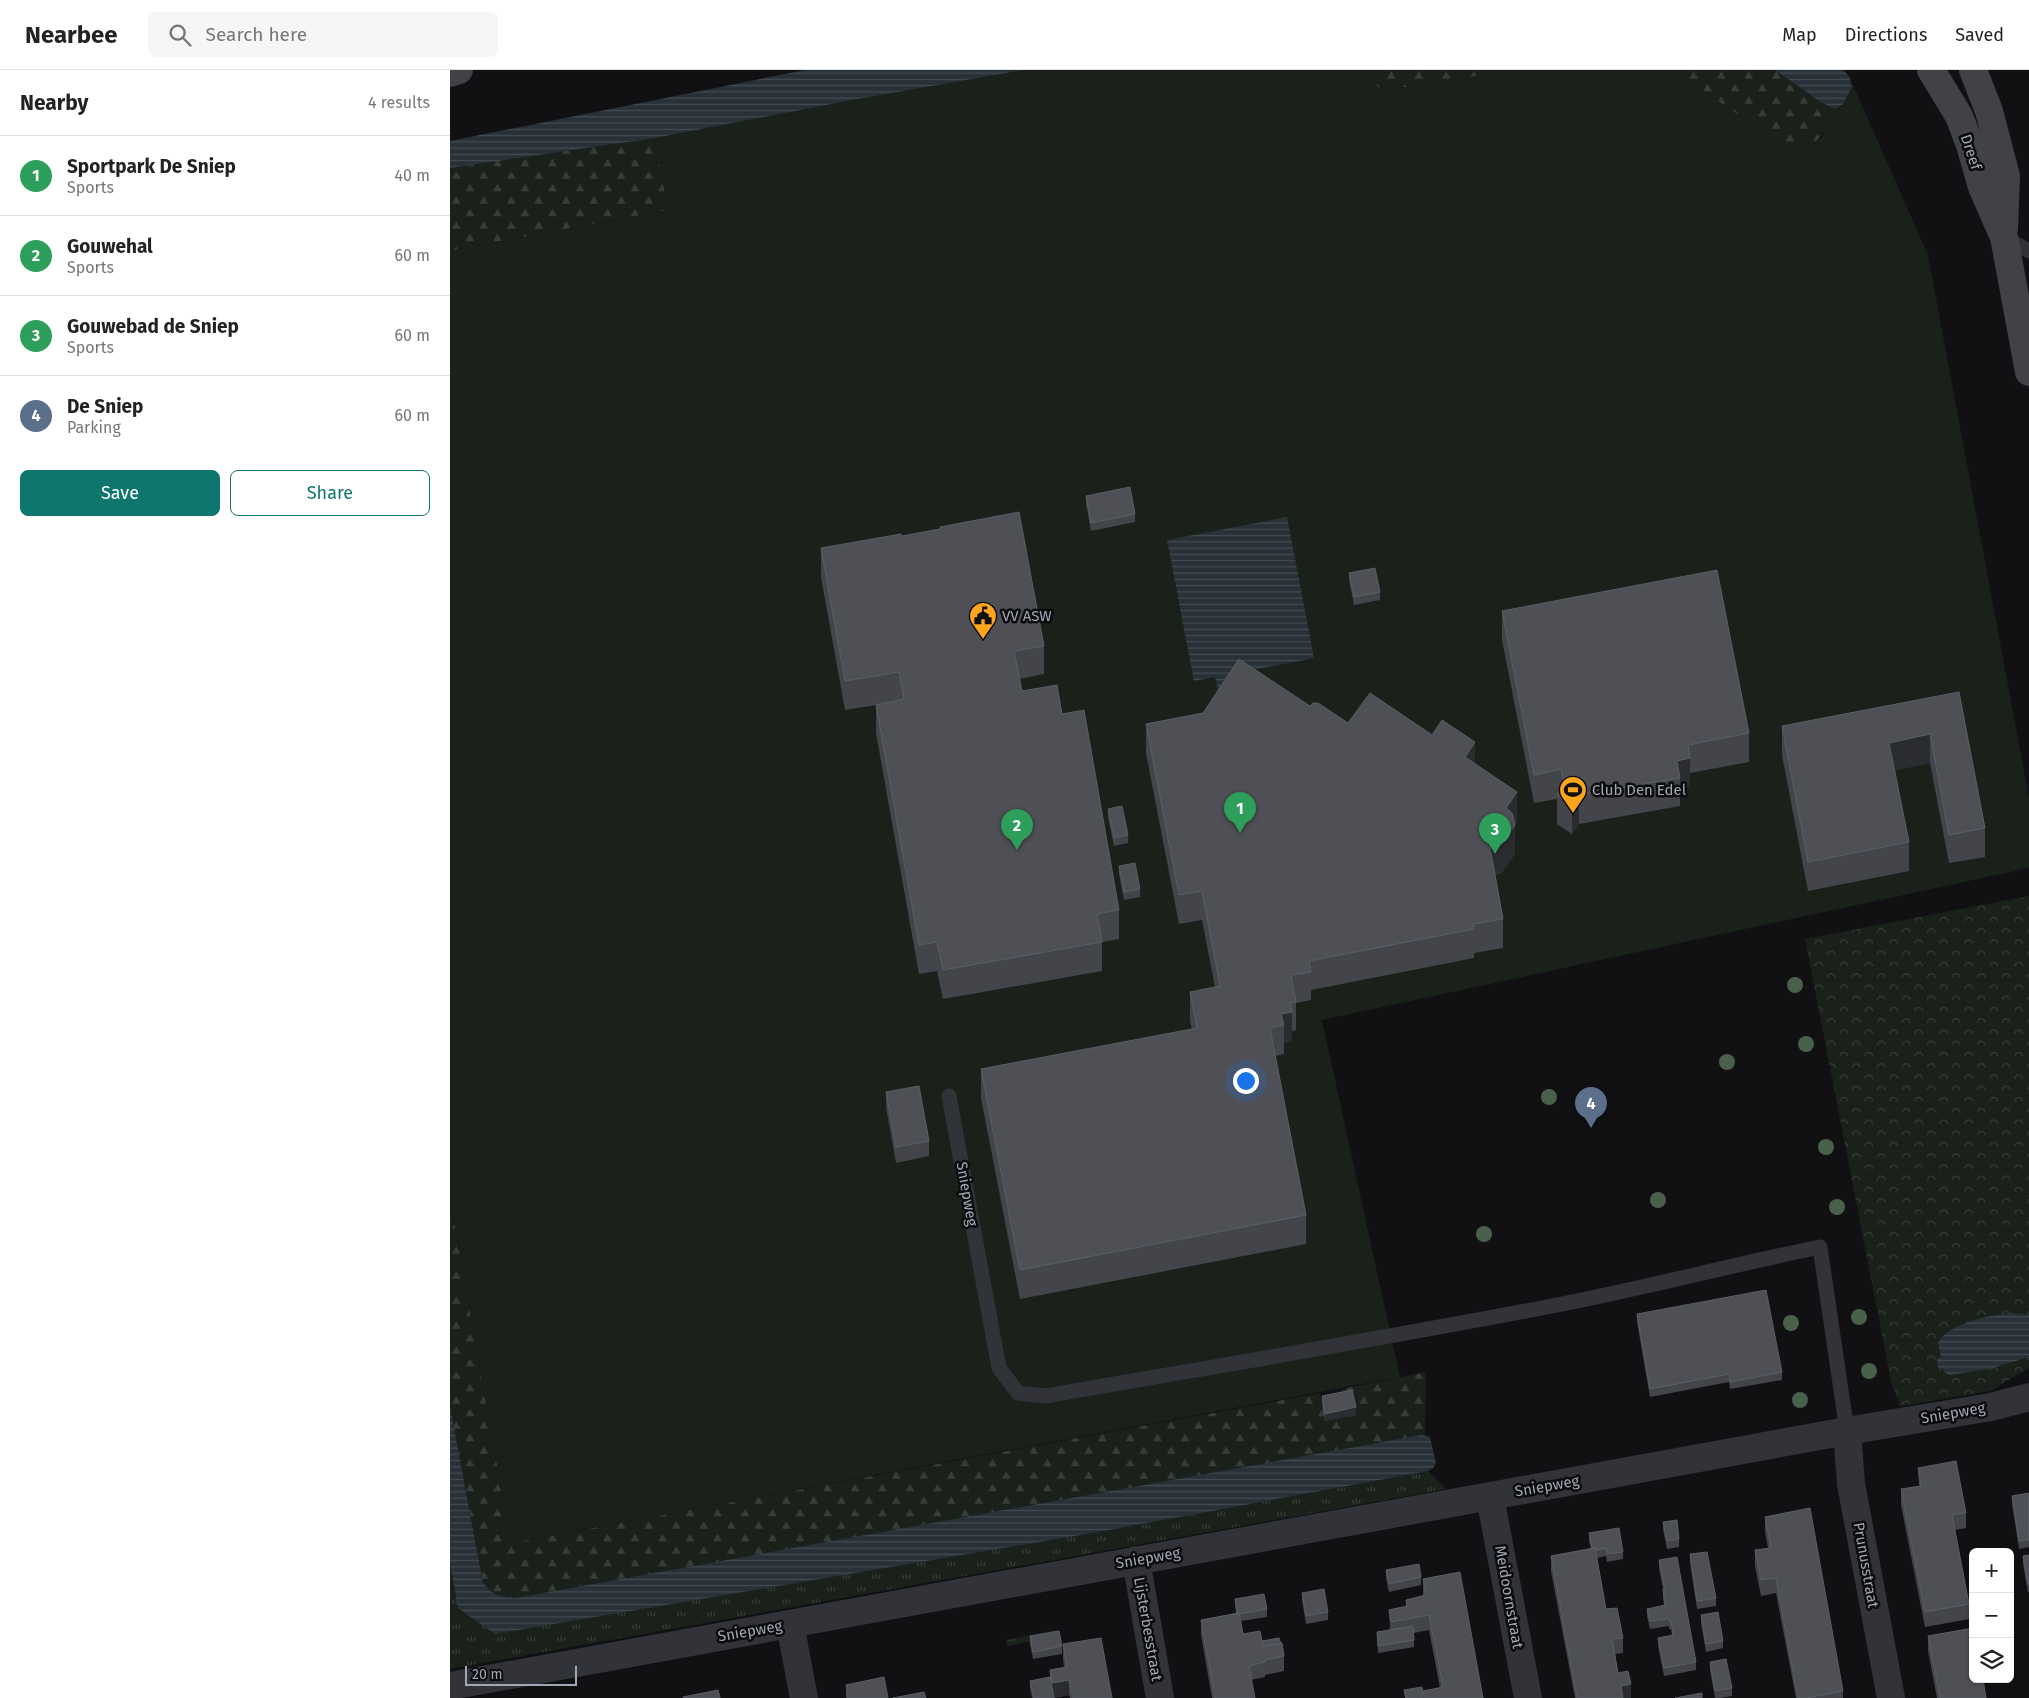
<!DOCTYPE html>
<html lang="en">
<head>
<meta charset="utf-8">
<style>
	:root { --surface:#fff; --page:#f6f6f6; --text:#222; --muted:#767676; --line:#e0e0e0; --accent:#0f766e }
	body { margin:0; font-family:"Fira Sans",sans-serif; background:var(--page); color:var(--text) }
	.controls { position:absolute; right:15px; bottom:15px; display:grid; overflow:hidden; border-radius:8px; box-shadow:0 1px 4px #0004 }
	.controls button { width:45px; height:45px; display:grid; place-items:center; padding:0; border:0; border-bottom:1px solid var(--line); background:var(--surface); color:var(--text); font:25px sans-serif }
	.scale { position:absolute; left:15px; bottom:12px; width:112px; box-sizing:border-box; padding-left:5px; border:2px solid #a1a8b5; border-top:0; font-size:14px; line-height:18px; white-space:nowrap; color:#a1a8b5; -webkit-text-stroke:4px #0c0c0e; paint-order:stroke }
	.you { position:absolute; left:795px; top:1010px; width:18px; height:18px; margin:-12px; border:4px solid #fff; border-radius:50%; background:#1a73e8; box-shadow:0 0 0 8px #1a73e833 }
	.badge { display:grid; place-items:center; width:32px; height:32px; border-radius:50%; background:var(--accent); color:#fff; font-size:16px; font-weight:700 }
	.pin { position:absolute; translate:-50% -41px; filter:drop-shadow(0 1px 2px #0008) }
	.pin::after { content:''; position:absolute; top:26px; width:18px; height:15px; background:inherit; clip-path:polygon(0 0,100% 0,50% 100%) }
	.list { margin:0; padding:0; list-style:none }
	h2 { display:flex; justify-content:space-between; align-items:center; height:65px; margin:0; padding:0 20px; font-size:21px }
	h2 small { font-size:16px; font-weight:400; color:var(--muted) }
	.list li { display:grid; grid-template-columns:32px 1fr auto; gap:15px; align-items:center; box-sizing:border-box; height:80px; padding:0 20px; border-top:1px solid var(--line) }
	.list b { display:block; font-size:19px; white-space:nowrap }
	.list p { margin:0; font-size:16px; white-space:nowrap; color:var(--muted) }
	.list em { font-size:16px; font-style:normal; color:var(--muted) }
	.actions { display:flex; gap:10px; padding:15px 20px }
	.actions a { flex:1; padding:11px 0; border:1px solid var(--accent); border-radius:8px; text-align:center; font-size:18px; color:var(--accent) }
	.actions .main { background:var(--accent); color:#fff }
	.icon { flex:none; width:28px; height:28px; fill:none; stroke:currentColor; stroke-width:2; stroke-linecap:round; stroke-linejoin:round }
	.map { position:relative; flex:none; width:1579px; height:1628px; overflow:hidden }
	header { display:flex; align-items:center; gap:30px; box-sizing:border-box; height:70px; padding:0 25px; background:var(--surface); border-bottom:1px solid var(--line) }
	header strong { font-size:24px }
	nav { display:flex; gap:28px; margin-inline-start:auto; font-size:18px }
	.search { width:350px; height:45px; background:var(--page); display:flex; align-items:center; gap:12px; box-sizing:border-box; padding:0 18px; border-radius:8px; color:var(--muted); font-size:19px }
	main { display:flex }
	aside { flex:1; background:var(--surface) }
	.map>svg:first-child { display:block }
	.grass { fill:url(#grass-tufts) }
	.forest { fill:url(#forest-firs) }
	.park { fill:url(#park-crowns) }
	.pitch { fill:#19211a }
	.water { fill:url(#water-rules) }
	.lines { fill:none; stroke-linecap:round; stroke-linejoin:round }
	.lane { stroke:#323338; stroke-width:15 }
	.street { stroke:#323338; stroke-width:28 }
	.secondary { stroke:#404248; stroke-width:28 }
	.tree { fill:#49604a }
	.wall { fill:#44454b }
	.shaded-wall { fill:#2b2c30 }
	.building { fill:#4e5056; stroke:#5b5e65 }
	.labels { text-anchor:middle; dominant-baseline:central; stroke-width:5; stroke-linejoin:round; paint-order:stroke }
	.street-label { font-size:15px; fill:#a1a8b5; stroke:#0c0c0e }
	.poi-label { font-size:15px; fill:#a1a8b5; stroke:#0c0c0e; text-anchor:start }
</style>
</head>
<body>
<header>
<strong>Nearbee</strong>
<div class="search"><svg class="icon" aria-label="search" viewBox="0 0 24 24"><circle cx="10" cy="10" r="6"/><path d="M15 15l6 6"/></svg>Search here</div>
<nav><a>Map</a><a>Directions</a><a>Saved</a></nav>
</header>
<main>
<aside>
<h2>Nearby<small>4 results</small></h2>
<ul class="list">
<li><span class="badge" style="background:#2e9e5b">1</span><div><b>Sportpark De Sniep</b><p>Sports</p></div><em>40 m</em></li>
<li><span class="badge" style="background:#2e9e5b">2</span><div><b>Gouwehal</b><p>Sports</p></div><em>60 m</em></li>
<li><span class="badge" style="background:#2e9e5b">3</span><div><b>Gouwebad de Sniep</b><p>Sports</p></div><em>60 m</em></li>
<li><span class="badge" style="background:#5c6f8a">4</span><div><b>De Sniep</b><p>Parking</p></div><em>60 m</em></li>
</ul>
<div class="actions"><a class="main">Save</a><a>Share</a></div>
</aside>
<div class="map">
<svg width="1579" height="1628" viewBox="0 0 1579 1628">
	<defs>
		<pattern id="grass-tufts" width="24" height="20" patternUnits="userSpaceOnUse" patternTransform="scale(1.25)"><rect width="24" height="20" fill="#19211a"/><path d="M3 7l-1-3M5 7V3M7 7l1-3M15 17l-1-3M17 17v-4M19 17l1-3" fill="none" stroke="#373e39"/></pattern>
		<pattern id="forest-firs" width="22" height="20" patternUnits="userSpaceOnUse" patternTransform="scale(1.25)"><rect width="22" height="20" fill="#19211a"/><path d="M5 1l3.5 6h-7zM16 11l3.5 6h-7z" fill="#373e39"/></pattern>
		<pattern id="park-crowns" width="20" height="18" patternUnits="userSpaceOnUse" patternTransform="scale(1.25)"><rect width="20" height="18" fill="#19211a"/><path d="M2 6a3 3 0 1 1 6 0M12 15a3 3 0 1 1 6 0" fill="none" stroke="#373e39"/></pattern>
		<pattern id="water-rules" width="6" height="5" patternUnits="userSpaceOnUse" patternTransform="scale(1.25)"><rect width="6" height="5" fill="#273137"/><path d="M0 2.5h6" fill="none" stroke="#434c52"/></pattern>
	</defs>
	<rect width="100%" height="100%" fill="#111113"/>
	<g class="grass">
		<polygon points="978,1401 996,1419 0,1599 0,1494 8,1538 654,1461"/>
		<polygon points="607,1560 608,1566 557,1576 556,1570"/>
	</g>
	<g class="forest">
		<polygon points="915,0 1062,0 964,17 929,18 919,11"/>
		<path d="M1218,0H1325L1369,31L1385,39C1373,65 1371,75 1341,81L1231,6Z"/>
		<polygon points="205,68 218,140 0,181 0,98"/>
		<path d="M0,1128L61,1473L870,1323L876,1351L906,1345L903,1328L894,1329L892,1319L976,1302L975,1365L65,1528C51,1528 42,1524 33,1513L0,1336Z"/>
	</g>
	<polygon class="park" points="1579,826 1579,1298 1540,1321 1450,1336 1441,1311 1355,869"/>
	<polygon class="pitch" points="574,0 915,0 919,11 929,18 964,17 1062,0 1218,0 1231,6 1341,81 1355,78 1371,68 1385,39 1393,34 1402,17 1399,6 1478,185 1579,728 1579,798 872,950 950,1307 61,1473 0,1128 0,181 218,140 205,68 397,31"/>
	<g class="water">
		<polygon points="355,0 574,0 397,31 205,68 0,98 0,71"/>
		<polygon points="1325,0 1393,0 1399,6 1402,17 1393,34 1385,39 1369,31"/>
		<polygon points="837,447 864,588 778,605 779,613 768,621 765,607 744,611 717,470"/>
		<path d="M1561,1243L1579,1245V1287L1539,1299L1500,1305L1495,1303L1492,1298H1488L1487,1289L1491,1287L1488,1273C1499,1253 1540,1245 1561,1243Z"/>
		<path d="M0,1336L33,1513C42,1524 51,1528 65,1528L972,1365L980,1367L986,1393L983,1398L978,1401L654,1461L45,1564L8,1538L0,1494Z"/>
	</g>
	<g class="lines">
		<g class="lane">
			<polyline points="1554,167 1579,181"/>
			<path d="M499,1026L549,1298L568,1323L596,1326C767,1296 937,1268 1107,1235C1195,1218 1282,1195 1370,1177L1397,1361"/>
		</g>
		<g class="street">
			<polyline points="1397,1361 1401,1414 1441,1628"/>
			<polyline points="1040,1427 1078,1628"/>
			<polyline points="686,1490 710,1628"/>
			<polyline points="340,1554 354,1628"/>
			<polyline points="0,1616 1397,1361 1541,1337 1579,1327"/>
		</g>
		<g class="secondary">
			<polyline points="1481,0 1509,46 1520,75 1532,117 1554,167 1579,302"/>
			<polyline points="1523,0 1539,41 1556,106 1554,158"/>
			<polyline points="0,3 9,0"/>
		</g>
	</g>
	<g class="tree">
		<circle cx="1345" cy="915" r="8"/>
		<circle cx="1356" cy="974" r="8"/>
		<circle cx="1277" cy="992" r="8"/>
		<circle cx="1099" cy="1027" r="8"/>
		<circle cx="1376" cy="1077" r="8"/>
		<circle cx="1208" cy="1130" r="8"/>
		<circle cx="1387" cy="1137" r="8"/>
		<circle cx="1034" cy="1164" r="8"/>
		<circle cx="1409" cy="1247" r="8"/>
		<circle cx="1341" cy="1253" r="8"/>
		<circle cx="1419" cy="1301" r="8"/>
		<circle cx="1350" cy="1330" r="8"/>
	</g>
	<g class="wall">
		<polygon points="636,426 685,444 685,452 641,461 636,434"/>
		<polygon points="452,466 594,576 594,604 569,609 572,621 612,644 669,840 669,869 652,872 652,901 493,929 487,901 469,904 426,663 426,635 395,640 371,507 371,478"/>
		<polygon points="899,503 930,522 930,530 904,535 899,510"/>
		<polygon points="1052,541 1299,663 1299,692 1240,703 1240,717 1230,719 1230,736 1129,754 1122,764 1107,754 1107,729 1084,733 1052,570"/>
		<polygon points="1509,622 1535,758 1535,787 1499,793 1480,693 1445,700 1459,772 1459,801 1358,821 1332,685 1332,656"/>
		<polygon points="860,636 898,653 1025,694 1067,751 1065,754 1065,784 1051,803 1045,805 1053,849 1053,878 1024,883 1024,888 861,920 861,930 846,933 846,960 842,961 842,971 834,973 834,984 825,986 856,1145 856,1174 570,1229 531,1028 531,999 742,959 740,951 740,922 765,917 752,850 729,854 696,683 696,654"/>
		<polygon points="658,739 678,765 678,773 664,776 658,747"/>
		<polygon points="669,796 690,819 690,827 674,830 669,804"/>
		<polygon points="436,1022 479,1071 479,1086 446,1093 436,1037"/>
		<polygon points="1187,1244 1332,1302 1332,1310 1280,1319 1279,1312 1200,1327 1187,1252"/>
		<polygon points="872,1326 906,1345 875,1351 872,1334"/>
		<polygon points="1468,1398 1516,1443 1516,1458 1505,1460 1519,1534 1519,1549 1475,1557 1451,1435 1451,1419 1469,1416"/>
		<polygon points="1579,1423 1579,1477 1569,1479 1562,1433 1562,1426"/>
		<polygon points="1315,1447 1393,1621 1393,1628 1346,1628 1326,1523 1311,1526 1305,1496 1305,1480 1318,1478 1315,1462"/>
		<polygon points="1213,1452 1229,1469 1229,1477 1217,1479 1213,1459"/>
		<polygon points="1139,1463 1173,1482 1173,1489 1157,1492 1156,1486 1147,1488 1156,1539 1173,1568 1173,1583 1165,1584 1168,1603 1181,1628 1125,1628 1101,1501 1101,1486 1141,1478 1139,1471"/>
		<polygon points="1240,1484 1266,1528 1266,1536 1247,1539 1240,1492"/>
		<polygon points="1579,1485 1579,1522 1578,1522 1573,1494 1573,1486"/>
		<polygon points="1209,1490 1246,1592 1246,1600 1214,1606 1208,1576 1208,1568 1222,1565 1221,1559 1219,1559 1219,1556 1200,1559 1197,1546 1197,1539 1214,1536 1213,1527 1213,1519 1209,1498"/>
		<polygon points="936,1500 971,1507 971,1515 939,1522 936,1508"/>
		<polygon points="973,1509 1033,1628 955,1628 954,1620 973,1624 990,1618 979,1560 964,1563 964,1577 928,1583 927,1562 940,1560 939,1540 956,1537 956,1530 973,1526"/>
		<polygon points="852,1523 878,1542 878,1550 856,1554 852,1530"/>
		<polygon points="785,1529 817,1539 817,1547 791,1551 793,1564 812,1571 831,1574 834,1586 834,1601 815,1605 815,1607 801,1610 805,1628 762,1628 751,1565 751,1550 786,1543"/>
		<polygon points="1251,1545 1273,1571 1273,1578 1256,1582 1251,1553"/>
		<polygon points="580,1566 612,1576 612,1584 583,1589 580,1574"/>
		<polygon points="1478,1566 1536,1628 1487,1628 1478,1581"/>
		<polygon points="613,1574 662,1628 620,1628 619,1625 604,1628 582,1628 580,1618 580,1611 600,1607 600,1600 614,1597 613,1589"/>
		<polygon points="1260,1592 1282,1618 1282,1626 1271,1628 1265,1628 1260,1600"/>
		<polygon points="396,1615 438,1628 396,1628"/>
	</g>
	<g class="shaded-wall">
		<polygon points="1480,664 1480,693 1439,702 1439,673"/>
		<polygon points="1025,672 1025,701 1015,687"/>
		<polygon points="1240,688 1240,717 1230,719 1230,708 1227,691"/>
		<polygon points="1067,722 1067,751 1056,767 1056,738"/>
		<polygon points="1129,725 1129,754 1122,764 1122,735"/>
		<polygon points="1065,755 1065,784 1051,803 1040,806 1040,777"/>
		<polygon points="842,942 842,971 834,973 834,955 831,944"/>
		<polygon points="906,1337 906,1345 875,1351 875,1344"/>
		<polygon points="619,1610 619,1625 602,1628 602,1613"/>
		<polygon points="1181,1614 1181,1628 1171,1628 1171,1616"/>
	</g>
	<g class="building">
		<polygon points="680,417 685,444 641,453 636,426"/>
		<polygon points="569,442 594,576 564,581 572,621 607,615 612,644 634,640 669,840 647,844 652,872 493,900 487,872 469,875 426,635 454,629 449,602 395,611 371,478 451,464 452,466 490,459 490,457"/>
		<polygon points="925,498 930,522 904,527 899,503"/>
		<polygon points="1267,500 1299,663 1238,675 1240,688 1227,691 1230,708 1129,725 1122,735 1107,725 1114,715 1111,699 1084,705 1052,541"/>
		<polygon points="789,589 860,636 863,633 868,633 898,653 920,623 982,665 992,650 1025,672 1015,687 1067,722 1056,738 1062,743 1065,755 1051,775 1040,777 1053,849 1023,854 1024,859 859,891 861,902 841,905 846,932 840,933 842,942 831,944 834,955 820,958 856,1145 570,1200 531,999 747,958 740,922 770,916 752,821 729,825 696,654 753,643"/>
		<polygon points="1509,622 1535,758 1499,765 1480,664 1439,673 1459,772 1358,792 1332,656"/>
		<polygon points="672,736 678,765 664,768 658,739"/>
		<polygon points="685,793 690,819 674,822 669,796"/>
		<polygon points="469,1016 479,1071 446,1077 436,1022"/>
		<polygon points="1316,1220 1332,1302 1280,1312 1279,1304 1200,1319 1187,1244"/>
		<polygon points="902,1320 906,1337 875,1344 872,1326"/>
		<polygon points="1506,1391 1516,1443 1502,1445 1519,1534 1475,1542 1451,1419 1471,1416 1468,1398"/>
		<polygon points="1579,1423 1579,1470 1569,1471 1562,1426"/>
		<polygon points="1360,1438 1393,1621 1356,1628 1348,1628 1326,1508 1311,1510 1305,1480 1321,1478 1315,1447"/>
		<polygon points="1227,1450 1229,1469 1217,1471 1213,1452"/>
		<polygon points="1169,1458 1173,1482 1157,1484 1156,1478 1146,1480 1145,1478 1142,1478 1139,1463"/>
		<polygon points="1145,1478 1156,1539 1167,1538 1173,1568 1162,1569 1168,1603 1178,1601 1181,1614 1171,1616 1173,1628 1127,1628 1101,1486"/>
		<polygon points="1257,1482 1266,1528 1247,1531 1240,1484"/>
		<polygon points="1579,1485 1579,1514 1578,1514 1573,1486"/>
		<polygon points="1227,1487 1246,1592 1214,1598 1208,1568 1223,1565 1221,1551 1219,1551 1219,1549 1200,1551 1197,1539 1215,1535 1213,1519 1215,1519 1209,1490"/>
		<polygon points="969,1494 971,1507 939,1514 936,1500"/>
		<polygon points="1010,1502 1033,1628 975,1628 973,1621 993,1617 979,1545 941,1552 939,1540 957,1536 956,1530 976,1525 973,1509"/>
		<polygon points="874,1519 878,1542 856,1546 852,1523"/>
		<polygon points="814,1524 817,1539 789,1544 789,1543 787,1543 785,1529"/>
		<polygon points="1268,1542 1273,1571 1256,1574 1251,1545"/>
		<polygon points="789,1543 793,1564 810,1561 813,1576 832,1573 834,1586 815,1590 815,1592 799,1596 805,1628 765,1628 751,1550"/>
		<polygon points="963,1556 964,1570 928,1576 927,1562"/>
		<polygon points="1523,1558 1523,1609 1533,1609 1536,1628 1490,1628 1478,1566"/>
		<polygon points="609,1561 612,1576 583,1582 580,1566"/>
		<polygon points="651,1568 662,1628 623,1628 619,1610 602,1613 600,1600 617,1597 613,1574"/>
		<polygon points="829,1568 831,1574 813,1576 812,1571"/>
		<polygon points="1276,1589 1282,1618 1265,1621 1260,1592"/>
		<polygon points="434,1607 438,1628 398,1628 396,1615"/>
		<polygon points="600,1607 604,1628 584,1628 580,1611"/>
		<polygon points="972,1617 973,1628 956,1628 954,1620"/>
		<polygon points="268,1620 270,1628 233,1628 233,1627"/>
		<polygon points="474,1622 476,1628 443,1628"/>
		<polygon points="1252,1623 1252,1628 1225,1628"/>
	</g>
	<defs>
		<symbol id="civic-pin" viewBox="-11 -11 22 30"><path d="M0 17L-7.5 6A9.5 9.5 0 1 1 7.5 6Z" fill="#fea41d" stroke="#0c0c0e"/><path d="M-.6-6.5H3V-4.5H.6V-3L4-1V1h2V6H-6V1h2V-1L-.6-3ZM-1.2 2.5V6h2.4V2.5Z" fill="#111"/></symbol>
		<symbol id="stadium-pin" viewBox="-11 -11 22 30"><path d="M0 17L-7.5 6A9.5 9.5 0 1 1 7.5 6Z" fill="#fea41d" stroke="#0c0c0e"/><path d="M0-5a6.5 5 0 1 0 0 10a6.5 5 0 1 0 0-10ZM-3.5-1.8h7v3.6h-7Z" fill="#111"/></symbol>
	</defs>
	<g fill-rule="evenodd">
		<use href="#civic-pin" x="517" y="530" width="32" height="43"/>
		<use href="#stadium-pin" x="1107" y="704" width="32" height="43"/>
	</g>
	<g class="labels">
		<g class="street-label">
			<text transform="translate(1521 82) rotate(72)">Dreef</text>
			<text transform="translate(517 1124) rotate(80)">Sniepweg</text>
			<text transform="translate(1503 1343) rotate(-10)">Sniepweg</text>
			<text transform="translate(1097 1416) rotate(-10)">Sniepweg</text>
			<text transform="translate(698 1488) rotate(-10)">Sniepweg</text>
			<text transform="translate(1416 1495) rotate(80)">Prunusstraat</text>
			<text transform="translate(1059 1527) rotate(80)">Meidoornstraat</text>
			<text transform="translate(698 1559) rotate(80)">Lijsterbesstraat</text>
			<text transform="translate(300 1561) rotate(-10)">Sniepweg</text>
		</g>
		<g class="poi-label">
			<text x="552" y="546">VV ASW</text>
			<text x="1142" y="720">Club Den Edel</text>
		</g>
	</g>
</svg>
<div class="controls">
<button>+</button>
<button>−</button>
<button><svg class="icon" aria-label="layers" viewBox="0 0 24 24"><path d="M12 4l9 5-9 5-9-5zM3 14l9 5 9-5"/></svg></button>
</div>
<div class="scale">20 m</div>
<div class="you"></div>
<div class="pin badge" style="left:790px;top:763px;background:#2e9e5b">1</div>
<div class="pin badge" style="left:567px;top:780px;background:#2e9e5b">2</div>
<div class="pin badge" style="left:1045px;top:784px;background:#2e9e5b">3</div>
<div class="pin badge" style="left:1141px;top:1058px;background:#5c6f8a">4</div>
</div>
</main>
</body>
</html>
